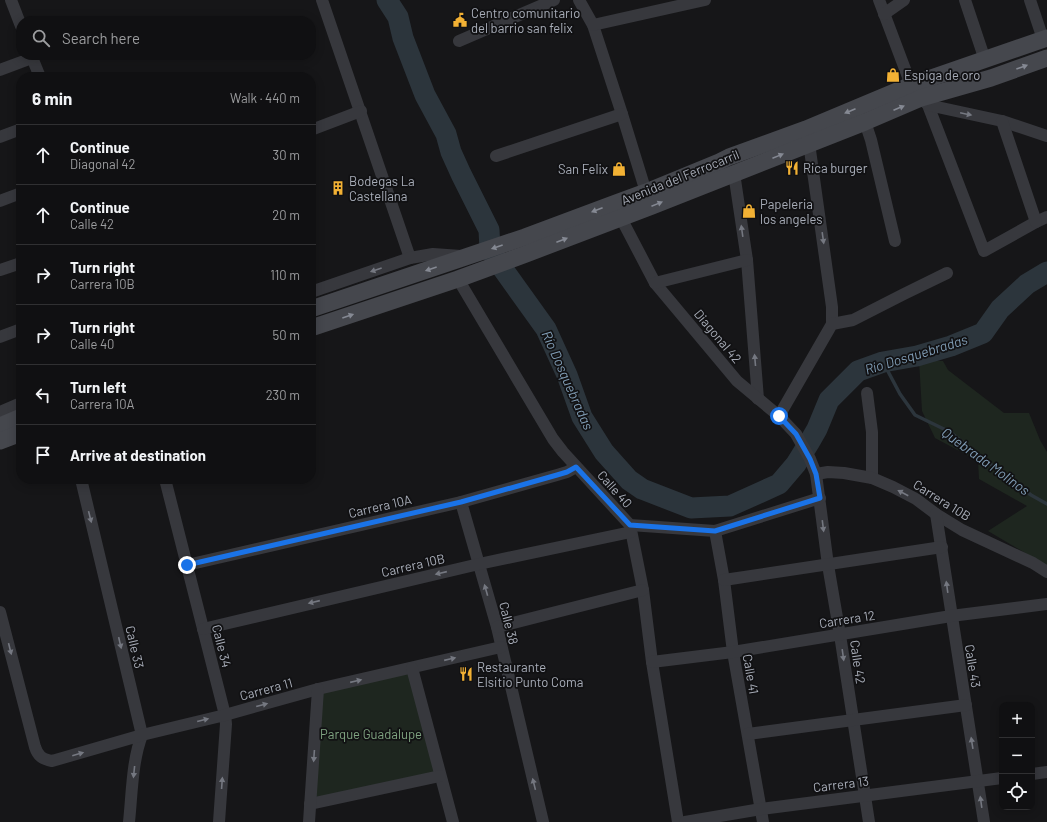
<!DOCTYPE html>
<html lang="en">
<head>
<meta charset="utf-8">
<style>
	:root { --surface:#101012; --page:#1e1e20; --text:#f1f3f6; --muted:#9c9d9f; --line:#303032 }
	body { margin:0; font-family:Barlow,sans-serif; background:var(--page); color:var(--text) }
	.controls { position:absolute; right:12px; bottom:12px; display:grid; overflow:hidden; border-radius:8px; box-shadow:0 2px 10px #0003 }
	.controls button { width:36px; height:36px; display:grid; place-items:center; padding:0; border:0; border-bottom:1px solid var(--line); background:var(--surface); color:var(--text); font:20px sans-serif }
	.stop { position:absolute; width:12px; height:12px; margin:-9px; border:3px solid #1a73e8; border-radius:50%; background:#fff }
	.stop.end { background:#1a73e8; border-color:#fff; box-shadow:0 1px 4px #0008 }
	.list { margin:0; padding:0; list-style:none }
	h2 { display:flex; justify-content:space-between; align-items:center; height:52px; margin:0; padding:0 16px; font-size:17px }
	h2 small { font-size:13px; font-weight:400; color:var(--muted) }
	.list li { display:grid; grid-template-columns:26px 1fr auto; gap:12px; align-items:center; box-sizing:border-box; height:60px; padding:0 16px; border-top:1px solid var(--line) }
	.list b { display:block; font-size:15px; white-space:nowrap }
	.list p { margin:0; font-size:13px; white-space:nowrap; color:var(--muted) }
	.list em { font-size:13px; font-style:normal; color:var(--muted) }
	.icon { flex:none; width:22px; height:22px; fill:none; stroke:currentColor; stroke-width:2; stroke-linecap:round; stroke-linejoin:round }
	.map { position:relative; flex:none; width:1047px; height:822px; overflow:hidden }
	.search { position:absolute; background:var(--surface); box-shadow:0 2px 10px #0003; left:16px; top:16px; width:300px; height:44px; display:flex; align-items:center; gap:10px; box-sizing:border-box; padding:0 14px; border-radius:16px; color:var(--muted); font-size:15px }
	.panel { position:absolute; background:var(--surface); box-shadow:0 2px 10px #0003; left:16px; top:72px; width:300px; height:412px; border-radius:16px }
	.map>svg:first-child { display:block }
	.green { fill:#1e261f }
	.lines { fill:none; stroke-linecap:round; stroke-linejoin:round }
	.stream { stroke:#2c353c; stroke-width:3.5 }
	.river { stroke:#2c353c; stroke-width:21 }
	.street { stroke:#37383d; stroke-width:12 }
	.secondary { stroke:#45474d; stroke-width:17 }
	.oneway { fill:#858993 }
	.oneway2 { fill:#757881 }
	.route { stroke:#1a73e8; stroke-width:5 }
	.labels { text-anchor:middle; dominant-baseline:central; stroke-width:3.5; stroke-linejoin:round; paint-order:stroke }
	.poi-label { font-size:13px; fill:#a8adb8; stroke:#111113; text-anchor:start }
	.street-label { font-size:13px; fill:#a8adb8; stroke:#111113 }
	.park-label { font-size:13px; fill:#7fa381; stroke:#111113 }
	.water-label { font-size:14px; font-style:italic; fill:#7f9bb3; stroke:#111113 }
</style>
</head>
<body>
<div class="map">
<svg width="1047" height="822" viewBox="0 0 1047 822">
	<rect width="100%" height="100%" fill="#161618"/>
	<g class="green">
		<polygon points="919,360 943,361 948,370 1004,413 1029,413 1040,440 1047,452 1047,566 988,531 1027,506 979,479 978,461 935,438 922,411"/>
		<polygon points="412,668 440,776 310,804 318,689"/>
	</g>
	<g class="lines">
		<polyline class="stream" points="883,362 900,394 915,415 950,432 998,470 1031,495 1047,504"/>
		<polyline class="river" points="387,0 398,17 403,38 425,95 446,134 451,152 461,174 489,230 490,249 503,269 546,329 567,375 582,417 604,452 629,480 642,489 691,508 730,506 779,484 796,464 809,443 817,429 829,400 858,371 883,362 917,356 951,346 983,333 1000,309 1027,284 1047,272"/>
		<g class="street">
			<polyline points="11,0 21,26"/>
			<polyline points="322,0 410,258"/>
			<polyline points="579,0 593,25 622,114 646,192"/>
			<polyline points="879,0 911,85"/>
			<polyline points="965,0 985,60"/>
			<polyline points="1030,0 1043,39"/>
			<polyline points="884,14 904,0"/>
			<polyline points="593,25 705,0"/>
			<polyline points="459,41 554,0"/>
			<polyline points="31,55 40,77"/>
			<polyline points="0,70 32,58"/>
			<polyline points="921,98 928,105 984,251 1036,222 1047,217"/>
			<polyline points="928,105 1002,121 1047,136"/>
			<polyline points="1002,121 1036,222"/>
			<polyline points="865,122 871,140 895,241"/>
			<polyline points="311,130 361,111"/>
			<polyline points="0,137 21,129"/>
			<polyline points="809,143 832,307 832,324"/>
			<polyline points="496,156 622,114"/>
			<polyline points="734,173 747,260 758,399"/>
			<polyline points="0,201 21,193"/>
			<polyline points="621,218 655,283 737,381 779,416 796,434 810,459 816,474 828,565 840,635 869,822"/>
			<polyline points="0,270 21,263"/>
			<polyline points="458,279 553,439 563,452 630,525 643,590 652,662 678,822"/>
			<polyline points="655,283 747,260"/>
			<polyline points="311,292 410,258 433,254 461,256"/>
			<polyline points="0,337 21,329"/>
			<polyline points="867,393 872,432 872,478"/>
			<polyline points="0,412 21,403"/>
			<polyline points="779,416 832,324 853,320 904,294 947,273"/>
			<polyline points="816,474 828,472 844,473 872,478 893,487 916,499 936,514 962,530 1033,563 1047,572"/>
			<path d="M81,479L142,735C132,761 132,794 129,822"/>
			<polyline points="165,479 225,715 226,724 219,822"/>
			<polyline points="461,502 497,627 543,822"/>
			<polyline points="936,514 984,822"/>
			<polyline points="630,525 715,531 820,498"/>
			<polyline points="715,531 724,580 733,652 763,822"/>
			<polyline points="187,565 461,502 557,475 567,472 576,467"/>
			<polyline points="724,580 942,547"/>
			<path d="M0,612L35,747C38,756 42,759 52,761L142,735L225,715L318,689L501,647"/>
			<polyline points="497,627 643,590"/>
			<polyline points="203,629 479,564 631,532"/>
			<polyline points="652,662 733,652 951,616 1047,604"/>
			<polyline points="412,668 453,822"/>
			<polyline points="748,734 966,705"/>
			<polyline points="1032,774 1047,772"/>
			<polyline points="310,804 440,776"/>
			<polyline points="309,822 318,689"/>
			<polyline points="685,822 761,809 1002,778"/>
		</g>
		<g class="secondary">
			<polyline points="311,309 525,237 616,203 646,192 719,162 729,157 806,129 911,85 1047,38"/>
			<polyline points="311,328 458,279 526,254 652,206 865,122 921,98 991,78 1047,58"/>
			<polyline points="0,426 21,417"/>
			<polyline points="0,441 21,433"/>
		</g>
	</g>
	<defs><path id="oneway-solid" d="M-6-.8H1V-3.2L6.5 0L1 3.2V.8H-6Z"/></defs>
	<g class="oneway">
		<use href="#oneway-solid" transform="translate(1022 67) rotate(-20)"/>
		<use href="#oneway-solid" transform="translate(899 108) rotate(-23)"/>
		<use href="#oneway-solid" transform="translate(850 111) rotate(157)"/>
		<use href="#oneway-solid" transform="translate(778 156) rotate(-22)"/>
		<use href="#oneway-solid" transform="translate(657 204) rotate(-22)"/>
		<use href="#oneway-solid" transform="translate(597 210) rotate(159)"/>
		<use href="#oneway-solid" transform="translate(562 240) rotate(-21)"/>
		<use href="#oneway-solid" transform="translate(497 247) rotate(161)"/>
		<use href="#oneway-solid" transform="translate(431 269) rotate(161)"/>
		<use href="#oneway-solid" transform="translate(348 316) rotate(-19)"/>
	</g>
	<g class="oneway2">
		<use href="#oneway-solid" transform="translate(966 114) rotate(12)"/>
		<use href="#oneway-solid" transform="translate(742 231) rotate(-98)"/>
		<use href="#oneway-solid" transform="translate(823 238) rotate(82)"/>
		<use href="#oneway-solid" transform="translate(376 270) rotate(161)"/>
		<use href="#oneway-solid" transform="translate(755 360) rotate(-95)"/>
		<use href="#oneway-solid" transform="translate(903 493) rotate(-152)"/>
		<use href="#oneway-solid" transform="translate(90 517) rotate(76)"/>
		<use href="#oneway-solid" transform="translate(823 526) rotate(83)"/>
		<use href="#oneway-solid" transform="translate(441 573) rotate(167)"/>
		<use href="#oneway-solid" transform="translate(947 587) rotate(-98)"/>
		<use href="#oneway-solid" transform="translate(486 590) rotate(-106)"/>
		<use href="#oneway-solid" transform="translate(314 602) rotate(167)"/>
		<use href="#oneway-solid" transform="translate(120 643) rotate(77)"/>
		<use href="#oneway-solid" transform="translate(10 649) rotate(76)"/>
		<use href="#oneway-solid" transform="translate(843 655) rotate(82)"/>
		<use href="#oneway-solid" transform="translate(450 659) rotate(-13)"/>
		<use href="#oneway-solid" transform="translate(356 681) rotate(-13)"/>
		<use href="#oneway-solid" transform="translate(262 705) rotate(-15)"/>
		<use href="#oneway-solid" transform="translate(203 720) rotate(-14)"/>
		<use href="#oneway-solid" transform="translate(972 743) rotate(-99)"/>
		<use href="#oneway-solid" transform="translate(78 754) rotate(-16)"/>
		<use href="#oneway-solid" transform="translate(314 756) rotate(94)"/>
		<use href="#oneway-solid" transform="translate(134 772) rotate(96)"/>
		<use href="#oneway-solid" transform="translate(222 783) rotate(-86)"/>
		<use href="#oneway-solid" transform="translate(534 784) rotate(-104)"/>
		<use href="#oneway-solid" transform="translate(981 802) rotate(-98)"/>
	</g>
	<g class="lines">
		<polyline class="route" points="187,565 461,502 557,475 567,472 576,467 630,525 715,531 820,498 816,474 810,459 796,434 779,416"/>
	</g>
	<defs>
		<symbol id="civic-bare" viewBox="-9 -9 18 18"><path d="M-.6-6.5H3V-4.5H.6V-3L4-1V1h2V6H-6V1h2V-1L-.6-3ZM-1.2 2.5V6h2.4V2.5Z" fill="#f2b134" stroke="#111113" stroke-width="2.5" paint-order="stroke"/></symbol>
		<symbol id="shop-bare" viewBox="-9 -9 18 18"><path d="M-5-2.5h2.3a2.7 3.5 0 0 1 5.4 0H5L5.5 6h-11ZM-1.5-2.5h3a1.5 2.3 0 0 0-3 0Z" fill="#f2b134" stroke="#111113" stroke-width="2.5" paint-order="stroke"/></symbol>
		<symbol id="restaurant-bare" viewBox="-9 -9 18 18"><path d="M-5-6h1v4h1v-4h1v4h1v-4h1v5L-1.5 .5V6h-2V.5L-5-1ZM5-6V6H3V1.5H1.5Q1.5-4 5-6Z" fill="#f2b134" stroke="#111113" stroke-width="2.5" paint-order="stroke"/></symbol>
		<symbol id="building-bare" viewBox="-9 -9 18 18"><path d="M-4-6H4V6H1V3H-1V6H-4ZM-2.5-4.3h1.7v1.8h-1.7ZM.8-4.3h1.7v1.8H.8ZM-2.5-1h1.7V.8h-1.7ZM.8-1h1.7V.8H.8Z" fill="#f2b134" stroke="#111113" stroke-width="2.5" paint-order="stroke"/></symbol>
	</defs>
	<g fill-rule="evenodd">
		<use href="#civic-bare" x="450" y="10" width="20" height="20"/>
		<use href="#shop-bare" x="883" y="65" width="20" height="20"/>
		<use href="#restaurant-bare" x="782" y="158" width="20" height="20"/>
		<use href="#shop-bare" x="609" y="159" width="20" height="20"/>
		<use href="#building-bare" x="328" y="178" width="20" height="20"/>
		<use href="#shop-bare" x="739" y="201" width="20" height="20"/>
		<use href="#restaurant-bare" x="456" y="664" width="20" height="20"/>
	</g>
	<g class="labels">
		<g class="poi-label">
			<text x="471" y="13">Centro comunitario<tspan x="471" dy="15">del barrio san felix</tspan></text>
			<text x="904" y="75">Espiga de oro</text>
			<text x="803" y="168">Rica burger</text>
			<text x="608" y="169" text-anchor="end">San Felix</text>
			<text x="349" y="181">Bodegas La<tspan x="349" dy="15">Castellana</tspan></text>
			<text x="760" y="204">Papeleria<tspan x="760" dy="15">los angeles</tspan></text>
			<text x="477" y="667">Restaurante<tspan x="477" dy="15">Elsitio Punto Coma</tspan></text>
		</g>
		<g class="street-label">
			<text transform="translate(680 177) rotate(-22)">Avenida del Ferrocarril</text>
			<text transform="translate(718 336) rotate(50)">Diagonal 42</text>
			<text transform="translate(615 489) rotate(48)">Calle 40</text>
			<text transform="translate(942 500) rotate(32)">Carrera 10B</text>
			<text transform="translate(380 506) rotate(-13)">Carrera 10A</text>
			<text transform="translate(413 565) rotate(-13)">Carrera 10B</text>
			<text transform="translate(847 619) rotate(-9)">Carrera 12</text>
			<text transform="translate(509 623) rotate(76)">Calle 38</text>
			<text transform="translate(222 646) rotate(76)">Calle 34</text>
			<text transform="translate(135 647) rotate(77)">Calle 33</text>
			<text transform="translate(858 662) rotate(82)">Calle 42</text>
			<text transform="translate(973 666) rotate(81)">Calle 43</text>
			<text transform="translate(751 674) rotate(80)">Calle 41</text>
			<text transform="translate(266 689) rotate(-15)">Carrera 11</text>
			<text transform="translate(841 784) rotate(-7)">Carrera 13</text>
		</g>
		<g class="park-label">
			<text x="371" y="734">Parque Guadalupe</text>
		</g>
		<g class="water-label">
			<text transform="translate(916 354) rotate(-17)">Río Dosquebradas</text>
			<text transform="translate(568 380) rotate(66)">Río Dosquebradas</text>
			<text transform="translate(986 461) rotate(36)">Quebrada Molinos</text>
		</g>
	</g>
</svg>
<div class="controls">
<button>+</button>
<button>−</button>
<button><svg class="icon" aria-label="locate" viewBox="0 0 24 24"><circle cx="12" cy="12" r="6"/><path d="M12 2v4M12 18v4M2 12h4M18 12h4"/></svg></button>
</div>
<div class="stop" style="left:779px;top:416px"></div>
<div class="stop end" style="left:187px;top:565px"></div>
<div class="search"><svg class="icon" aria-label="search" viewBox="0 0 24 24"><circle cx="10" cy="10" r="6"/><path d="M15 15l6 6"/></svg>Search here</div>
<section class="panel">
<h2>6 min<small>Walk · 440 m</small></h2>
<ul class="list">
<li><svg class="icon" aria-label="ahead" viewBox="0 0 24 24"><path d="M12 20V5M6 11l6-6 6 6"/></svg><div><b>Continue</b><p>Diagonal 42</p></div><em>30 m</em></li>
<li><svg class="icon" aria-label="ahead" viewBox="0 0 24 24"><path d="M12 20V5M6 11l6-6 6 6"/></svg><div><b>Continue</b><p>Calle 42</p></div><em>20 m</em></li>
<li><svg class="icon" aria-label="right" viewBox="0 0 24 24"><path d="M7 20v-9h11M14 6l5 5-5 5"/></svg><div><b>Turn right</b><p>Carrera 10B</p></div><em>110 m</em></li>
<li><svg class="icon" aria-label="right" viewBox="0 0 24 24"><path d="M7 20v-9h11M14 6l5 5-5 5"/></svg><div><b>Turn right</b><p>Calle 40</p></div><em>50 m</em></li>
<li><svg class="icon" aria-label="left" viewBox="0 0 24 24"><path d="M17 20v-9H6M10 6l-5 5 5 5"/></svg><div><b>Turn left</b><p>Carrera 10A</p></div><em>230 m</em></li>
<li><svg class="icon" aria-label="arrive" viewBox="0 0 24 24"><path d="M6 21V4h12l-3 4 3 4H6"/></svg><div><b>Arrive at destination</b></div></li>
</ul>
</section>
</div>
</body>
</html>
